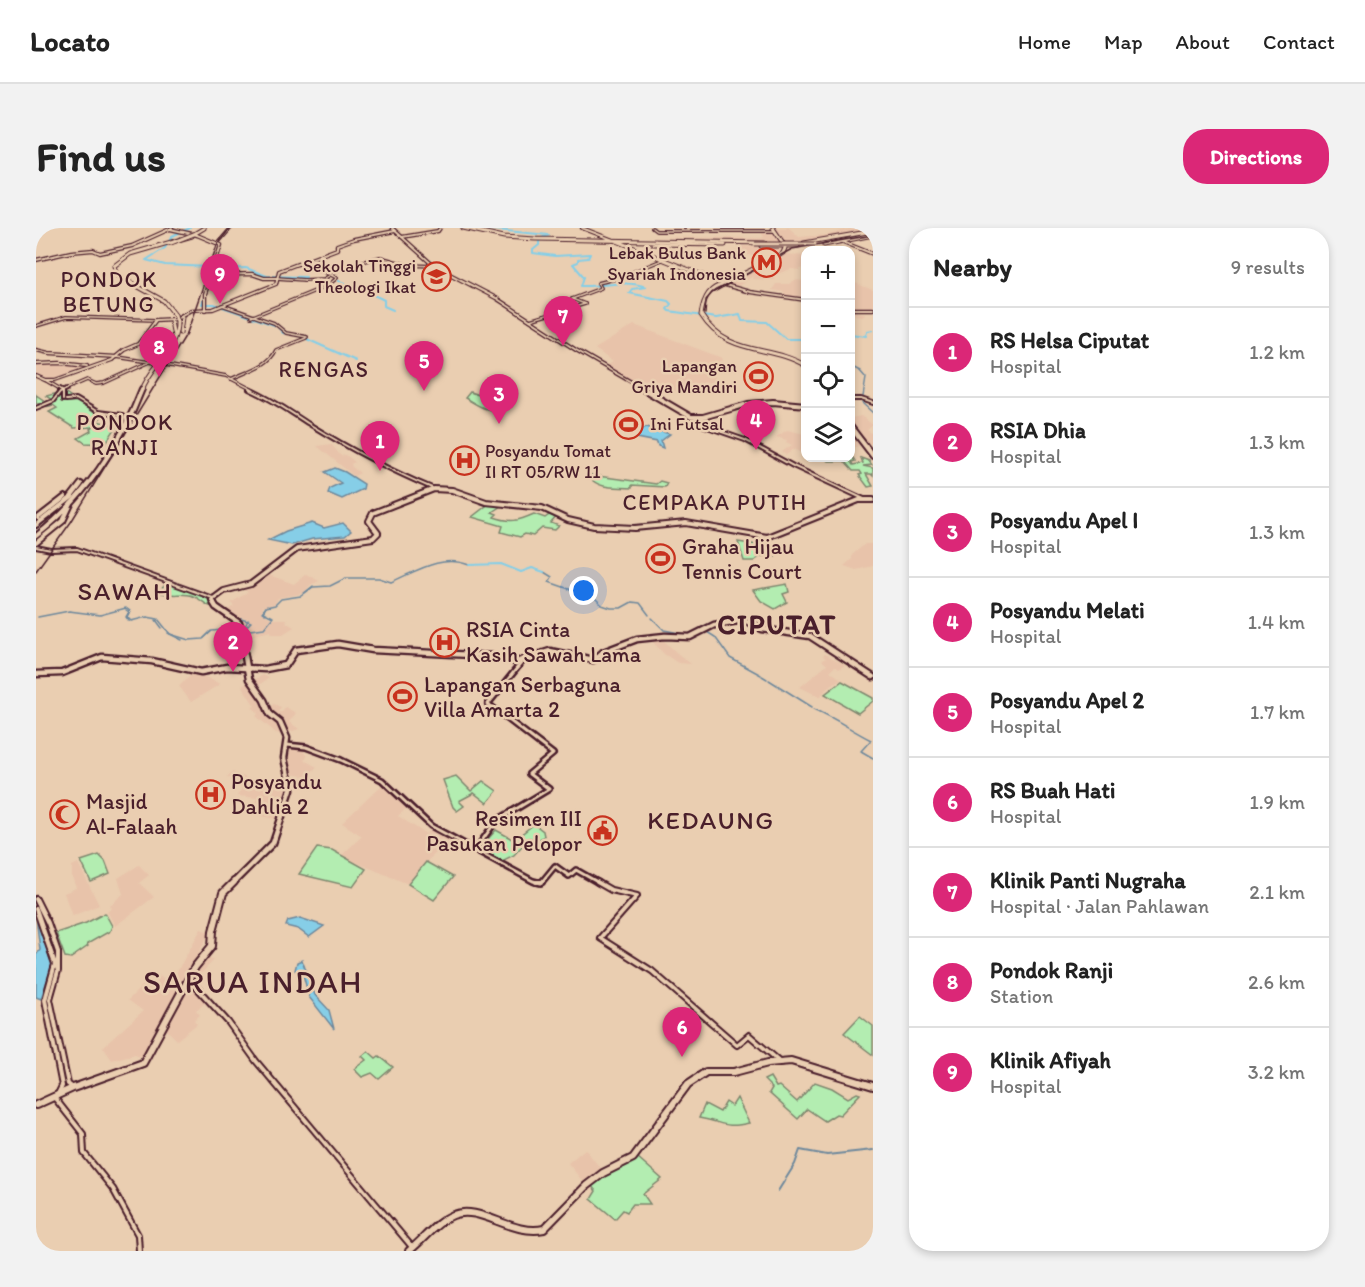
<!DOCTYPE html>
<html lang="en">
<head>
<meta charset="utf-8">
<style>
	:root { --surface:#fff; --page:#f2f2f2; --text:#222; --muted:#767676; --line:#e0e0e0; --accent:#db2777 }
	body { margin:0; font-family:Itim,sans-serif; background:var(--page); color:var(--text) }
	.controls { position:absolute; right:18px; top:18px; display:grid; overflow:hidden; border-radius:12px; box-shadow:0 3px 9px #0003 }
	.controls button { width:54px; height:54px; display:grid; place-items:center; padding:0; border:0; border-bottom:2px solid var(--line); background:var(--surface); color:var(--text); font:30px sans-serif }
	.you { position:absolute; left:548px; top:363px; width:21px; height:21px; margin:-15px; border:4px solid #fff; border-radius:50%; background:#1a73e8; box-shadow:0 0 0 9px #1a73e833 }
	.badge { display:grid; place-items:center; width:39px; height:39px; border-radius:50%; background:var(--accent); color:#fff; font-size:20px; font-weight:700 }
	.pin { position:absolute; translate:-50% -50px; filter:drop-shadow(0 2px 3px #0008) }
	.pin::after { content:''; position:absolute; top:32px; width:21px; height:18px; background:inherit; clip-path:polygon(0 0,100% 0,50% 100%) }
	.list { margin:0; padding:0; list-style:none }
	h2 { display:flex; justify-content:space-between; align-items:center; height:78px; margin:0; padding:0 24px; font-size:26px }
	h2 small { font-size:20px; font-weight:400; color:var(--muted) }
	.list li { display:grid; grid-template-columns:39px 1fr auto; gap:18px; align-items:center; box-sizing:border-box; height:90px; padding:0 24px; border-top:2px solid var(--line) }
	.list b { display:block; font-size:22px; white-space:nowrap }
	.list p { margin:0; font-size:20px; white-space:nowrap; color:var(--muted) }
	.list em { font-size:20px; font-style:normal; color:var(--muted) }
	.icon { flex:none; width:33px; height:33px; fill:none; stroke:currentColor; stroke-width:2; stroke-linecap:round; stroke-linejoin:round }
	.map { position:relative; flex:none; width:837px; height:1023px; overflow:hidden; border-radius:24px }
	header { display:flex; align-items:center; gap:36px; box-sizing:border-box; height:84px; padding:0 30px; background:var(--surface); border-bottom:2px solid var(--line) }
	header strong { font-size:28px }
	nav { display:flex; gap:33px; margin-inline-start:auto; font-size:21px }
	.intro { display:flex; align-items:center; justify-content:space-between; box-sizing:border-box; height:144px; padding:0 36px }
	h1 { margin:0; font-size:42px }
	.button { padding:15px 27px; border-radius:24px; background:var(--accent); color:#fff; font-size:21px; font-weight:700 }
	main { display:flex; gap:36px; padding:0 36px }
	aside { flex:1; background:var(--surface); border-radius:24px; box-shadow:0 3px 9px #0003 }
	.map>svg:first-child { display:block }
	.built { fill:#e8c3aa }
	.green { fill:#b3edb1; stroke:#7e866e; stroke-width:1.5 }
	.water { fill:#86cee7; stroke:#6e889c; stroke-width:1.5 }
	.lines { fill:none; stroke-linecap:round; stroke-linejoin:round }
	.stream-far1 { stroke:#6e889c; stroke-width:1.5 }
	.stream { stroke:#6e889c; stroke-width:2 }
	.canal { stroke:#86cee7; stroke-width:2 }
	.river { stroke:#86cee7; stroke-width:2 }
	.highway-tunnel-far1 { stroke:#caab96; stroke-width:3; stroke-dasharray:3 1.5; stroke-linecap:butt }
	.highway-tunnel { stroke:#caab96; stroke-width:4; stroke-dasharray:4 2; stroke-linecap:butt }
	.minor-far3-casing { stroke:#4a1f2b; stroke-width:4 }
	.minor-far2-casing { stroke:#4a1f2b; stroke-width:6 }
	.minor-far1-casing { stroke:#4a1f2b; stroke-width:8 }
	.minor-casing { stroke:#4a1f2b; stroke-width:8 }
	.major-far3-casing { stroke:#4a1f2b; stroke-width:4.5 }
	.major-far2-casing { stroke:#4a1f2b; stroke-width:8 }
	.major-far1-casing { stroke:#4a1f2b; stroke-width:9 }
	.major-casing { stroke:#4a1f2b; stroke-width:10 }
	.highway-far1-casing { stroke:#4a1f2b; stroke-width:5 }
	.highway-casing { stroke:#4a1f2b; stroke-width:8 }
	.minor-far3 { stroke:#eaceb1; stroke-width:1.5 }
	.minor-far2 { stroke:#eaceb1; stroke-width:2 }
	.minor-far1 { stroke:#eaceb1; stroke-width:3 }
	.minor { stroke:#eaceb1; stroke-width:4 }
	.major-far3 { stroke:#eaceb1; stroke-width:2 }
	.major-far2 { stroke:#eaceb1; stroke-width:4 }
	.major-far1 { stroke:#eaceb1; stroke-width:4.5 }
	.major { stroke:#eaceb1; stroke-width:6 }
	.highway-far1 { stroke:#eaceb1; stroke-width:3 }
	.highway { stroke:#eaceb1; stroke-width:4 }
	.rail { stroke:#4a1f2b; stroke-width:1.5 }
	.minor-bridge-casing { stroke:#4a1f2b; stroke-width:4; stroke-linecap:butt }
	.highway-bridge-casing { stroke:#4a1f2b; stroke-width:5; stroke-linecap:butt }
	.minor-bridge { stroke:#eaceb1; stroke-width:1.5 }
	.highway-bridge { stroke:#eaceb1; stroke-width:3 }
	.labels { text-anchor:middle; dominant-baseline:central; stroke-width:5; stroke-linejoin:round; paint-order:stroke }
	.far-poi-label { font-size:18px; fill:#4a1f2b; stroke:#eaceb1; text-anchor:end }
	.far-quarter-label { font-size:22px; letter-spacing:1.5px; fill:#4a1f2b; stroke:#eaceb1 }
	.poi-label { font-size:22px; fill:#4a1f2b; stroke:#eaceb1; text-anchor:start }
	.quarter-label { font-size:26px; letter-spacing:1.5px; fill:#4a1f2b; stroke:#eaceb1 }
	.district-label { font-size:28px; font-weight:bold; letter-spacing:1.5px; fill:#4a1f2b; stroke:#eaceb1 }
	.near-quarter-label { font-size:32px; letter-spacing:1.5px; fill:#4a1f2b; stroke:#eaceb1 }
</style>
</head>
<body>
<header>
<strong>Locato</strong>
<nav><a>Home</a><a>Map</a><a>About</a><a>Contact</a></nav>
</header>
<div class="intro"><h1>Find us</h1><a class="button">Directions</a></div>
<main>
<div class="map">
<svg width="837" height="1023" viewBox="0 0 837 1023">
	<rect width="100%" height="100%" fill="#eaceb1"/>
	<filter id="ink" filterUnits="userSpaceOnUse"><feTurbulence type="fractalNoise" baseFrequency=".0167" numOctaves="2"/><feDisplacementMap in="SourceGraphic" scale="12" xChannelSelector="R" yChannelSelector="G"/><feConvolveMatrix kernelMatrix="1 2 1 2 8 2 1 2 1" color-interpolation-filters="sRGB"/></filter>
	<g filter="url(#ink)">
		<g class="built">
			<polygon points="735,0 753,0 763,9 790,7 818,0 837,0 837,3 760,14 609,9 725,10 728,9 724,3 737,2"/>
			<polygon points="703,18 739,19 747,25 739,29 728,26 720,29 706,25 701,27 695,25 703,21"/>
			<polygon points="750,26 769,28 769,38 763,42 755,41 736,48 740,52 716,51 717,48 701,59 693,56"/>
			<polygon points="759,52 769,53 769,71 748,68 748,64 736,62 740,56 753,56"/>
			<polygon points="814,53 837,62 837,80 817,80 819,84 829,85 828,88 819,87 815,83"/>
			<polygon points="598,97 686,130 686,132 676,137 683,140 678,144 679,154 666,155 681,160 660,167 615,158 608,161 570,137 577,134 559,121"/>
			<polygon points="25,136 47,140 20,151 10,152 0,147 0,137"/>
			<polygon points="825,188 837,197 831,202 837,206 837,215 815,220 815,190"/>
			<polygon points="751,202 769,206 769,226 758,221 750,227 746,224 756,217 750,214 751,212 740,209"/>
			<polygon points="295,216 305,228 310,227 319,234 315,236 316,239 324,245 318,248 281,218"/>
			<polygon points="829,316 837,316 837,338 820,342 808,338 816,331 816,327"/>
			<polygon points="230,346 258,356 270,346 283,353 274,357 269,365 242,370 239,376 227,379 226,385 237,391 250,391 251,395 258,399 247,406 237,406 234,403 207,410 203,393 211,390 202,391 190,383 198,378 195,375 212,364 203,360"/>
			<polygon points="623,408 641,425 655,436 642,435 628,426 613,410"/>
			<polygon points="789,426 809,437 803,441 799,438 794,443 805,451 793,458 784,469 764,459 791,437 786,432 790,430 787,428"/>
			<polygon points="167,444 167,448 184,456 155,474 143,458 156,445"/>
			<polygon points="227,447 233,450 220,459 232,481 238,476 245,479 242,484 246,484 249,479 260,485 253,494 263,501 251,505 250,508 240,505 220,488 223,485 216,479 219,478 206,458"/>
			<polygon points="252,517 273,517 268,524 271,529 268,532 281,539 274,545 276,549 284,553 276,562 270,554 265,553 267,548 253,546 249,525"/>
			<polygon points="196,544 213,551 230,551 253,559 241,591 210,585 222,570 201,568 208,557 191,549"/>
			<polygon points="348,555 374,577 362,588 390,606 397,600 417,610 390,634 372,656 305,628 326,608 306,595"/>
			<polygon points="42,635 63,677 36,688 28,665 40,660 36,649 36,638"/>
			<polygon points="103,637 113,647 103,655 118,669 79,698 71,683 75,680 74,677 87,666 82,650"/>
			<polygon points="176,700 108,830 99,826 76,832 67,819 107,783 92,772 119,745 134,756 165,701 170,703"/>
			<polygon points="170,728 178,732 157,754 173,772 160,782 164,787 158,792 161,796 141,812 129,800 143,779 154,751"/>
			<polygon points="549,921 565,941 547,954 532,935"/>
		</g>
		<g class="green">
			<path d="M27,163L55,183L68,186L61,193L81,198L69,216L49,215L42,210L55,203L54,201L58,199L38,200L13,184L21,180L17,177C10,180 6,178 0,174V167L12,175L18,173L10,168L22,165L19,173Z"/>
			<path d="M434,164L456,172L468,181C451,185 443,178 429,170Z"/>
			<polygon points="797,230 817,230 819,233 815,234 817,237 827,235 825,230 833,233 836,237 827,238 837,240 837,248 835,246 830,246 837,258 832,259 823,247 826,246 824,243 817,243 808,233 792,233 790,231"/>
			<path d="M554,247L620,256L624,253L631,255L629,259L596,257V260C582,258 565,263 553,249Z"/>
			<path d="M454,275L468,276L456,284L461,286L458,289C475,295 482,293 498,286L509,290L516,285L521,288L515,295L523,298L519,302L506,300L497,308L489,306L484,309L465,304L467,298L436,289Z"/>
			<polygon points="702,314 734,319 739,328 725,328 718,333 708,333"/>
			<path d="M135,356C154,361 167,362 178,379C169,378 166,371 157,368C148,364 135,369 123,364L128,358L131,359Z"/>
			<polygon points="751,356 753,364 747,366 751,374 739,381 725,373 717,362"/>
			<polygon points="806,453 837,470 837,473 822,485 789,466"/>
			<polygon points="420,548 435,563 447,553 461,563 451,575 438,565 423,573 428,578 421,583 417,579 407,552"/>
			<polygon points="498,596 507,603 508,608 502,612 493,610 478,627 464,634 443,621 460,602 478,612"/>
			<polygon points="281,620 296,622 330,641 317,659 263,646"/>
			<polygon points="63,627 69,633 74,646 55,654 45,633"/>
			<polygon points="390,634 417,649 398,672 372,656"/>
			<polygon points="69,685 76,698 74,703 51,716 52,718 35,730 29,729 20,705 50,695"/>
			<polygon points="824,788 837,798 837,827 808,805"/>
			<polygon points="332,823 340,830 343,828 357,839 343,851 336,845 326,849 318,841 330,832 326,828"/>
			<polygon points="734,849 740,859 743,858 761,874 779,854 796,860 812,870 821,865 824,866 804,887 800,886 789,893 771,881 762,891 733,865 736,860 728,852"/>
			<path d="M701,870L713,895C688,901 687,894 663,890L669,876L684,884L690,874L696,878Z"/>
			<polygon points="601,929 626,951 607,966 614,976 597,976 591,984 587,982 579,991 555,971 560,963 554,956"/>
		</g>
		<g class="water">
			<polygon points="611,199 634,206 625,213 627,220 622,218 621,214 586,207"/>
			<polygon points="299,240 309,244 328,256 327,261 306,271 292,265 294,260 305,255 289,244"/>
			<polygon points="276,295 288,300 307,295 315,303 309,308 276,311 256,317 232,312 250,303"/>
			<polygon points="0,689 16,737 5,771 0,769 0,727 4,722"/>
			<polygon points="264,690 288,698 273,709 262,701 250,698 252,693"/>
			<polygon points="266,732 279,767 293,782 298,801 273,769 268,750 259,742 261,734"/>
		</g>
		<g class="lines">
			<g class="stream-far1">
				<polyline points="814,138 824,143 830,150 826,175 837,185"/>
				<polyline points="508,344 516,349 513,354 559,370 566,377 575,380 585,380 596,374 604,375 613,387"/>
				<polyline points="267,366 277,358"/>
				<polyline points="90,382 93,384 90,389 93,393"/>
				<polyline points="229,386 226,384 231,378"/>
				<path d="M2,389L33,383L64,387L90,380L94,383L91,389L95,393L111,389L122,391L134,406L153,412L167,411L176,403L187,402L205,391L215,394L210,399L214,402L228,400L237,389L227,384L230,379L239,377L245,371L265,368L277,359L294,358L310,350H343L355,354C381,343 405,326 433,337"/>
				<polyline points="616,390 628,402 654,407"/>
				<polyline points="120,392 126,400"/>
				<polyline points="193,398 204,391"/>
				<polyline points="211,402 208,400 212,392"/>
				<polyline points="671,404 679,409 694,430 725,447"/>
				<polyline points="132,405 146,412"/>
				<polyline points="168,410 175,403"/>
				<polyline points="726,448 731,451"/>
				<polyline points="733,452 776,479"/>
				<path d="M778,481C799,490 815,502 835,512"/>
				<polyline points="834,513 825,523 837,530"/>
			</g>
			<polyline class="stream" points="742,963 759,936 764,922 791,927 837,922"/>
			<polyline class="canal" points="433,337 465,336 485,344 496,340 508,344"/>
			<g class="river">
				<polyline points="154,0 136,8 129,20 110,32 129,37 174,39 170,59"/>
				<path d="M440,0L513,7L503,11V17L497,22V25L519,28L554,26L552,30L542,31V34L537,36L548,49L545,58C567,59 589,51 610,59L596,61L593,65L632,73L635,76L631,81L633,83L680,90L704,86L706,93L731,94L750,111H770"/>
				<polyline points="179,41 210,40 231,48 270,49"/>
				<polyline points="303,53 342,69 348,72 348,78 357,82"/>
				<polyline points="169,66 166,76 178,76 241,98 247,105 264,108 320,133"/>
				<polyline points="814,106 830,108 831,103 837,102"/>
			</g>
			<g class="highway-tunnel-far1">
				<polyline points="572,14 589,14"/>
				<polyline points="719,40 738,31"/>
			</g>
			<polyline class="highway-tunnel" points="32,268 34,266"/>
			<defs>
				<g id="minor-far3">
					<polyline points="616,0 620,3 739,3"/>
					<polyline points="182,15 195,0"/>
					<polyline points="262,36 296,46"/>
					<polyline points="241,50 269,52"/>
					<polyline points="268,52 288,51 306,39 344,29 372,37 398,38"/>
					<polyline points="536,71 565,60 562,55 582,50 626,32"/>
					<polyline points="536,71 549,76"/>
					<polyline points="186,77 238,95 250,105 271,109"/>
					<polyline points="215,89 291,58 301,50 295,47"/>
					<polyline points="494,92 549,76"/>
					<polyline points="0,98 30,89 120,92"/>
					<polyline points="81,129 114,134"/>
					<polyline points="124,136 190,148 217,162"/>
					<path d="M195,151C212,143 233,138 240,122L270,110"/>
					<polyline points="9,152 26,162"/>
					<polyline points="28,162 51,152 60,156 68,155 114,134"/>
				</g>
				<g id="minor-far2">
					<polyline points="24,161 27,163"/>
					<path d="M213,161C238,172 251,182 273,196C312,220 353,242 396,260"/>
					<polyline points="27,163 27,172"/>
					<polyline points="814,171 825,171 837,175"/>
					<polyline points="30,172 40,171 62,184 86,187"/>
					<polyline points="0,180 17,173 24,164 31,161"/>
					<polyline points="660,190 657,194 709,212 757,238 828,271"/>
					<polyline points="0,319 15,322 41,321 177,370"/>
				</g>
				<g id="minor-far1">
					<polyline points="251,517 270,519 305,532 346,552 395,598 497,653 505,655 519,638 533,648 540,642 563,655"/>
					<polyline points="440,621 460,593 513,561 493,546 517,526 452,476 486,434"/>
				</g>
				<g id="minor">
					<polyline points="500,654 506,654"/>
					<polyline points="561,654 575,662 601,668 564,710 616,743 701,817 713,807 743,833"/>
					<polyline points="0,671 12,695 22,724 22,743 14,771 32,856 37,860"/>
					<polyline points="0,681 19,736 9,772 26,858 22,866"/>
					<polyline points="153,751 192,794 220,833 376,1019"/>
					<polyline points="18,869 47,906 48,925 77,961 102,1007 103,1023"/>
				</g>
				<g id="major-far3">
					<polyline points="356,0 398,38 460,70 540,122 609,162"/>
					<polyline points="546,0 577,12"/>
					<polyline points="134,1 161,7"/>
					<polyline points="161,7 185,17 169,66 169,82"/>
					<polyline points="366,9 402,3 404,0"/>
					<polyline points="807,14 837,26"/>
					<polyline points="0,32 35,24 57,22 64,25 96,18 136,0"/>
					<polyline points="175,47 216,46 228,50 241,50"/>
					<polyline points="689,57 714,64 770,72"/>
					<polyline points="814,81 837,81"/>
					<polyline points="0,122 13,125 81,129"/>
					<polyline points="0,136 24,135 51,138"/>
					<polyline points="0,148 9,152 19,152 76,132 88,122 102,116 120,92 139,91 155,82 177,81 240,56 243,43 301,21 301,17 318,11 359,3"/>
				</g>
				<g id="major-far2">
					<polyline points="607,161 655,189 667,189 712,176 737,174 770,177"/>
					<polyline points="178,375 176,372 188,363 215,356 261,321 337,310 342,305 333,293 337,285 398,261 416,262 450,274 506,280 532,292 558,298 599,300 650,295 731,309 823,272 837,272"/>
				</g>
				<g id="major-far1">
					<polyline points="177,374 180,379 203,395 213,451 228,472 234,486 244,494 251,510 248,530 255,561 237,615 197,655"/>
					<polyline points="0,446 26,445 66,429 116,433 165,444 191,439 229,441 250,437 260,422 302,416 337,422 456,428 480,434 514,423 558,432 567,424 601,411 629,408 654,409 678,397 708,392 726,401 774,408 837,449"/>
				</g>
				<g id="major">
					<polyline points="0,877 37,860 107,835 159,739 176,718 177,703 187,665 198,654"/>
					<path d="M373,1023C387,1012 400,994 417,987C444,976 475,1008 508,1001L550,958L567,945L597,930L652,856L670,844H698L732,835L755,833L837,858"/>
				</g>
				<g id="highway-far1">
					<polyline points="427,0 468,9 499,11 729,15"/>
					<polyline points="737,0 749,18"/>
					<polyline points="158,6 168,0"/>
					<polyline points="581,13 686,55"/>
					<polyline points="768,15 837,3"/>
					<polyline points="617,16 689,17"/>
					<polyline points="788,17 837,7"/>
					<polyline points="725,18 762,18"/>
					<polyline points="738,31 747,25 749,20"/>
					<polyline points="689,55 719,40"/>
					<path d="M687,57C672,59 667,73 665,87C691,129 735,116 770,138"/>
					<polyline points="139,87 128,73 81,47 78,38 94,26 156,8"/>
					<polyline points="135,93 138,109"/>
					<polyline points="144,105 146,89"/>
					<path d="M106,162C115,137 142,122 141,93"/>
				</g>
				<g id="highway">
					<polyline points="814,198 837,228"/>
					<polyline points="35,269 45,256"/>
					<polyline points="2,290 29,269"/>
					<polyline points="0,297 36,269"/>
					<path d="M0,308C47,272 85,216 106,161"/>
					<polyline points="0,315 27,293 35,276"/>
				</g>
			</defs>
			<use href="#minor-far3" class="minor-far3-casing"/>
			<use href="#minor-far2" class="minor-far2-casing"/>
			<use href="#minor-far1" class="minor-far1-casing"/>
			<use href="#minor" class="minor-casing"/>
			<use href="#major-far3" class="major-far3-casing"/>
			<use href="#major-far2" class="major-far2-casing"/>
			<use href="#major-far1" class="major-far1-casing"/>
			<use href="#major" class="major-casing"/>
			<use href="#highway-far1" class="highway-far1-casing"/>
			<use href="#highway" class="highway-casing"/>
			<use href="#minor-far3" class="minor-far3"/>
			<use href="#minor-far2" class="minor-far2"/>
			<use href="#minor-far1" class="minor-far1"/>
			<use href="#minor" class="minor"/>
			<use href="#major-far3" class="major-far3"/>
			<use href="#major-far2" class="major-far2"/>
			<use href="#major-far1" class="major-far1"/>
			<use href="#major" class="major"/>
			<use href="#highway-far1" class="highway-far1"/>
			<use href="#highway" class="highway"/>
			<g class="rail">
				<polyline points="669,86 670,72 676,65 756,21 837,7"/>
				<polyline points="0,343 35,294 151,105 181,17 194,0"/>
			</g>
			<defs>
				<polyline id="minor-bridge" points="114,134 124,136"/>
				<g id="highway-bridge">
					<polyline points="135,15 158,6"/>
					<polyline points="719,16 779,16"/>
					<polyline points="139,87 141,93"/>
				</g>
			</defs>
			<use href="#minor-bridge" class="minor-bridge-casing"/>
			<use href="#highway-bridge" class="highway-bridge-casing"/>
			<use href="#minor-bridge" class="minor-bridge"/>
			<use href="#highway-bridge" class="highway-bridge"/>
		</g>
	</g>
	<defs>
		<symbol id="metro-ring" viewBox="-11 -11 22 22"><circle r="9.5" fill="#eaceb1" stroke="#c8321e" stroke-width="1.5"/><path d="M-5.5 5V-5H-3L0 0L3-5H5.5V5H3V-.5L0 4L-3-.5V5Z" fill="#c8321e"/></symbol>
		<symbol id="university-ring" viewBox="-11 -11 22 22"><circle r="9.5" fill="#eaceb1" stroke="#c8321e" stroke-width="1.5"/><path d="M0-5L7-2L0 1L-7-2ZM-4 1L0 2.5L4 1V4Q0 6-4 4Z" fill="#c8321e"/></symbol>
		<symbol id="stadium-ring" viewBox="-11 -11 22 22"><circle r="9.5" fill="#eaceb1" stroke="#c8321e" stroke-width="1.5"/><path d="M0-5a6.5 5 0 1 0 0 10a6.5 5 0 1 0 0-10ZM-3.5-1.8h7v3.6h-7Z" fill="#c8321e"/></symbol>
		<symbol id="hospital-ring" viewBox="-11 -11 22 22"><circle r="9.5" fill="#eaceb1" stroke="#c8321e" stroke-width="1.5"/><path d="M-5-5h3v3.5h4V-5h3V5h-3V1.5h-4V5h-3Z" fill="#c8321e"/></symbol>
		<symbol id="mosque-ring" viewBox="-11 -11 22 22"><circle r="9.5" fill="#eaceb1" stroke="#c8321e" stroke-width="1.5"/><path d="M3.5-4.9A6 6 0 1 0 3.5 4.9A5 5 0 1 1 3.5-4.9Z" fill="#c8321e"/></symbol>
		<symbol id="civic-ring" viewBox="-11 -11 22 22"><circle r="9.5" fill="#eaceb1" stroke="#c8321e" stroke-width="1.5"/><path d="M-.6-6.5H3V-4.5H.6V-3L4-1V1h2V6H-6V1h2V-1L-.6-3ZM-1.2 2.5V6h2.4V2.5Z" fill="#c8321e"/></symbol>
	</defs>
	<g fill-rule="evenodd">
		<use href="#metro-ring" x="714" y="18" width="33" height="33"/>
		<use href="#university-ring" x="384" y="32" width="33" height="33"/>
		<use href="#stadium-ring" x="706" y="132" width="33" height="33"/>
		<use href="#stadium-ring" x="576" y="180" width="33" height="33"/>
		<use href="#hospital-ring" x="412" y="216" width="33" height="33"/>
		<use href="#stadium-ring" x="608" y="314" width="33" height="33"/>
		<use href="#hospital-ring" x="392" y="398" width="33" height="33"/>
		<use href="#stadium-ring" x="350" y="452" width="33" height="33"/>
		<use href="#hospital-ring" x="158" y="550" width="33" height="33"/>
		<use href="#mosque-ring" x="12" y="570" width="33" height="33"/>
		<use href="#civic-ring" x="550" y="586" width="33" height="33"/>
	</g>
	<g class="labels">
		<g class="far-poi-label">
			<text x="710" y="25">Lebak Bulus Bank<tspan x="710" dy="21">Syariah Indonesia</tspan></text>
			<text x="380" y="38">Sekolah Tinggi<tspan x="380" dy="21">Theologi Ikat</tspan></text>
			<text x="701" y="138">Lapangan<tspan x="701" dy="21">Griya Mandiri</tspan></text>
			<text x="614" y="196" text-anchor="start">Ini Futsal</text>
			<text x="449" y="223" text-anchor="start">Posyandu Tomat<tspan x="449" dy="21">II RT 05/RW 11</tspan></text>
		</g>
		<g class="far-quarter-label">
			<text x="73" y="51">PONDOK<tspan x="73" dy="25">BETUNG</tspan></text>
			<text x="288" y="141">RENGAS</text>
			<text x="89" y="194">PONDOK<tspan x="89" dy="25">RANJI</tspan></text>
			<text x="679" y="274">CEMPAKA PUTIH</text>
		</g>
		<g class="poi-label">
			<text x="646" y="318">Graha Hijau<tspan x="646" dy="25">Tennis Court</tspan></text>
			<text x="430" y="401">RSIA Cinta<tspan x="430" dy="25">Kasih Sawah Lama</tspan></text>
			<text x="388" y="456">Lapangan Serbaguna<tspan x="388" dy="25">Villa Amarta 2</tspan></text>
			<text x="195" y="553">Posyandu<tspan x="195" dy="25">Dahlia 2</tspan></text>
			<text x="50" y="573">Masjid<tspan x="50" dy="25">Al-Falaah</tspan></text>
			<text x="546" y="590" text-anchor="end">Resimen III<tspan x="546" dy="25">Pasukan Pelopor</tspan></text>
		</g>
		<g class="quarter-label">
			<text x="89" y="363">SAWAH</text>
			<text x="675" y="592">KEDAUNG</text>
		</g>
		<g class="district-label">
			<text x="741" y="396">CIPUTAT</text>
		</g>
		<g class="near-quarter-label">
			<text x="217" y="754">SARUA INDAH</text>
		</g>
	</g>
</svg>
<div class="controls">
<button>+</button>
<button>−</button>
<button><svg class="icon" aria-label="locate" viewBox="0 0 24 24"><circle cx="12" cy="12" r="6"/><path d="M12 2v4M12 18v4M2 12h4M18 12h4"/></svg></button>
<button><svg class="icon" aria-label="layers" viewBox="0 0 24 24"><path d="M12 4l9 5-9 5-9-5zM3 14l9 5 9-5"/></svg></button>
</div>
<div class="you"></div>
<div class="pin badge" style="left:344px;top:243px">1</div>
<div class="pin badge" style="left:197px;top:444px">2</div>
<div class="pin badge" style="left:463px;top:196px">3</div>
<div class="pin badge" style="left:720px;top:222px">4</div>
<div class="pin badge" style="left:388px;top:163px">5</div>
<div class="pin badge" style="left:646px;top:829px">6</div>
<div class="pin badge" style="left:527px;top:118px">7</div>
<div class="pin badge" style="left:123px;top:149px">8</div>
<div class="pin badge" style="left:184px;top:76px">9</div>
</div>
<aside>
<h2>Nearby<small>9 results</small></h2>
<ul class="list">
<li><span class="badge">1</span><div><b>RS Helsa Ciputat</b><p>Hospital</p></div><em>1.2 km</em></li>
<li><span class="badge">2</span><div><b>RSIA Dhia</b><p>Hospital</p></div><em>1.3 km</em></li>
<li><span class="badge">3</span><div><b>Posyandu Apel I</b><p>Hospital</p></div><em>1.3 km</em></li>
<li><span class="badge">4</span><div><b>Posyandu Melati</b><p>Hospital</p></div><em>1.4 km</em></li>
<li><span class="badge">5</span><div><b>Posyandu Apel 2</b><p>Hospital</p></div><em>1.7 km</em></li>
<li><span class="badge">6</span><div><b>RS Buah Hati</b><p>Hospital</p></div><em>1.9 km</em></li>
<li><span class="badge">7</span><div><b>Klinik Panti Nugraha</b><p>Hospital · Jalan Pahlawan</p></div><em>2.1 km</em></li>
<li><span class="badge">8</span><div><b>Pondok Ranji</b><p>Station</p></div><em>2.6 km</em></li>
<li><span class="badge">9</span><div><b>Klinik Afiyah</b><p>Hospital</p></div><em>3.2 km</em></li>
</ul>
</aside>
</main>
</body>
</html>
